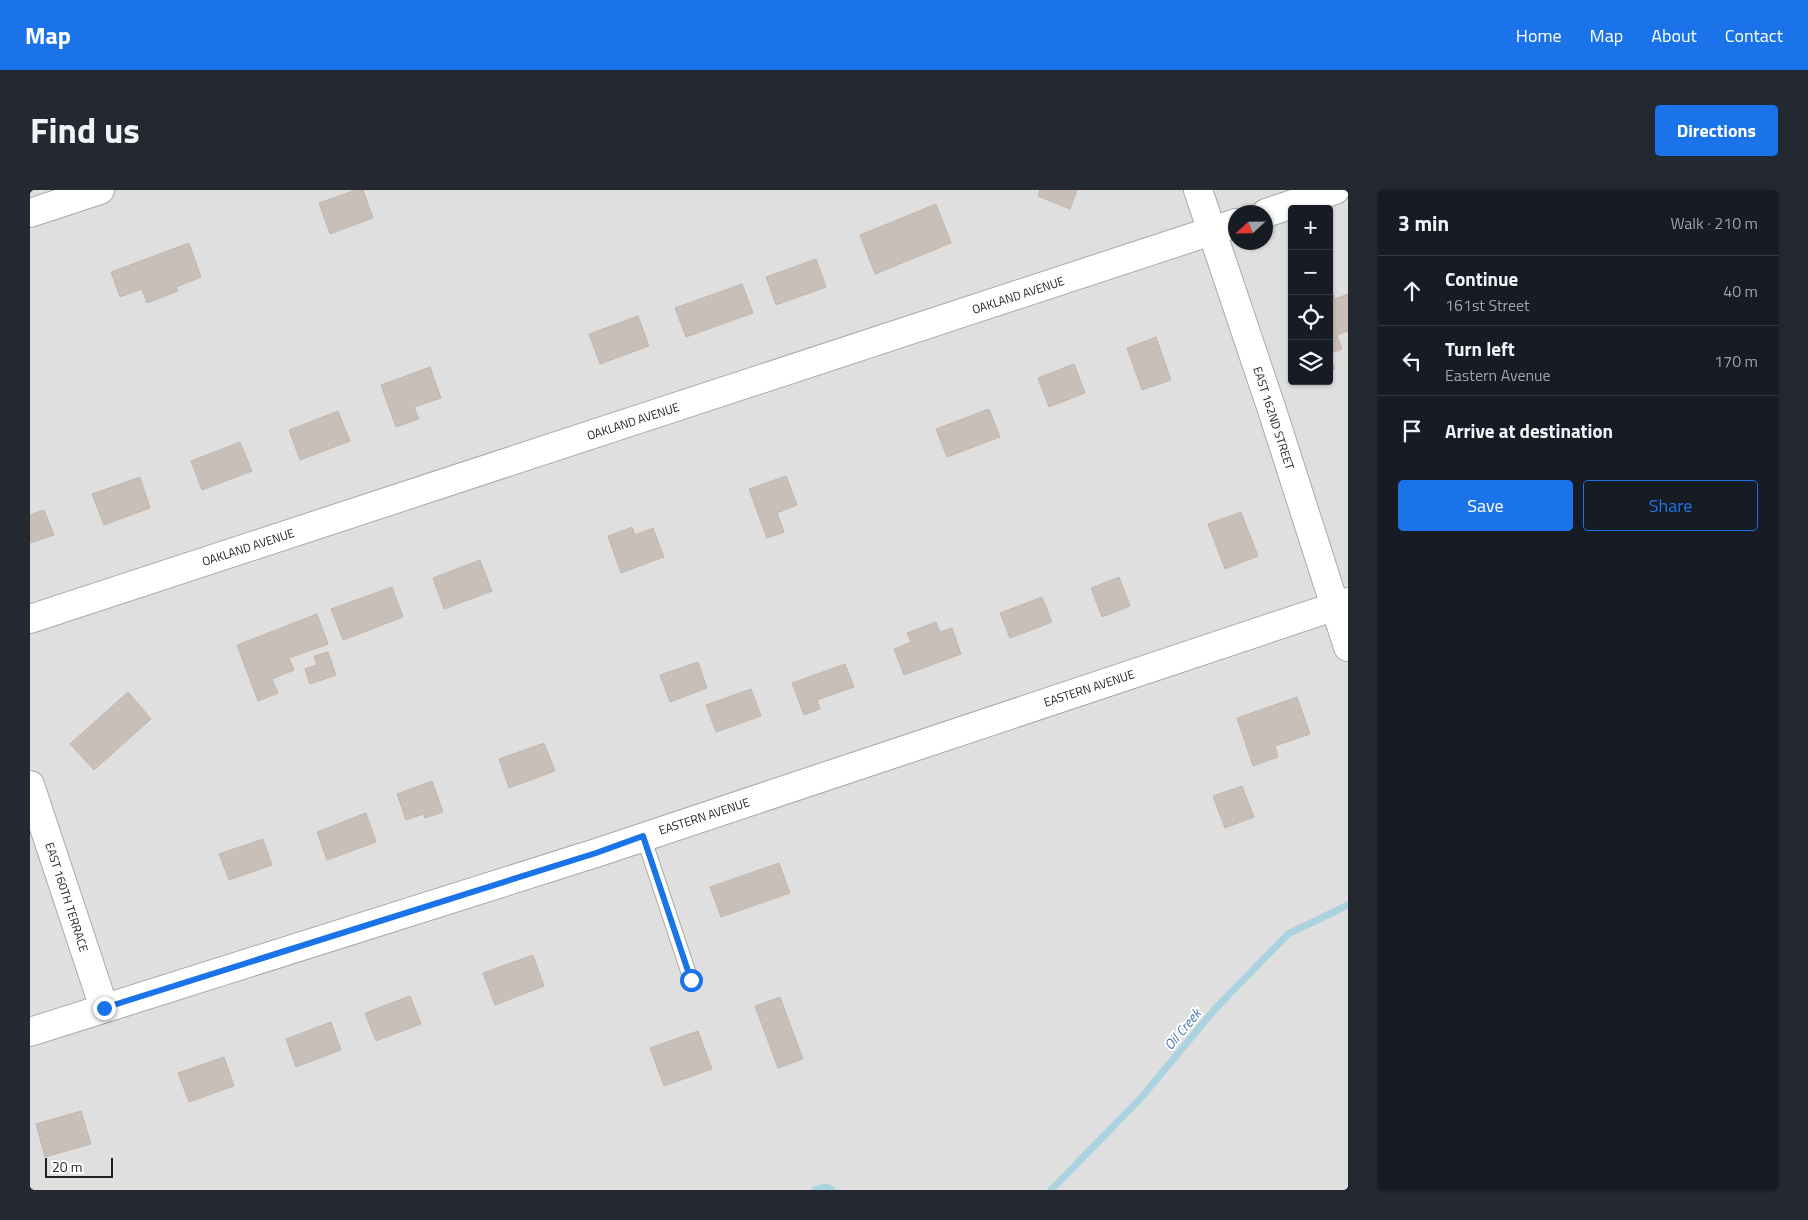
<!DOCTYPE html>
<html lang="en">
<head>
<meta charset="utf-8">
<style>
	:root { --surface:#171b24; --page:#242831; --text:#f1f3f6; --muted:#9ea1a6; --line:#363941; --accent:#1a73e8 }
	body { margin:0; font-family:"Titillium Web",sans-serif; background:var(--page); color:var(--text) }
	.controls { position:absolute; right:15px; top:15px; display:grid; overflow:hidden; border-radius:5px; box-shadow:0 1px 4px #0004 }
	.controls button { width:45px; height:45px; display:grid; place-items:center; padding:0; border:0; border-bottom:1px solid var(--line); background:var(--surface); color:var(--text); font:25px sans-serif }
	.compass { position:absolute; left:1198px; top:15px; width:45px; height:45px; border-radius:50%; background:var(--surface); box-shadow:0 1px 4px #0004; rotate:248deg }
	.scale { position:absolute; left:15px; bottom:12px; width:68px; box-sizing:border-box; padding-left:5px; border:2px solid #222; border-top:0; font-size:14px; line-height:18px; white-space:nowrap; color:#222; -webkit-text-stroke:4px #fff; paint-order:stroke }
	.stop { position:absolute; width:15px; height:15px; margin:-11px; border:4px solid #1a73e8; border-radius:50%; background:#fff }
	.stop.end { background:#1a73e8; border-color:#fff; box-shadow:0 1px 5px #0008 }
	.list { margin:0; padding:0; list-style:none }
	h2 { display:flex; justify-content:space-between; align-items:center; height:65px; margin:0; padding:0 20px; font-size:21px }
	h2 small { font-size:16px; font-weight:400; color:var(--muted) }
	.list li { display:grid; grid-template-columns:32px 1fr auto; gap:15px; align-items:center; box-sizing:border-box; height:70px; padding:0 20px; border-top:1px solid var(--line) }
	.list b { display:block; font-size:19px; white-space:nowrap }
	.list p { margin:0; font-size:16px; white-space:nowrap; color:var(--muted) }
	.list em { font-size:16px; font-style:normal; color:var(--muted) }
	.actions { display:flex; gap:10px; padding:15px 20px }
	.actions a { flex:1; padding:11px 0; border:1px solid var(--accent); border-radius:5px; text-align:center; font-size:18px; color:var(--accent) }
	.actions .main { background:var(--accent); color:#fff }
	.icon { flex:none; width:28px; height:28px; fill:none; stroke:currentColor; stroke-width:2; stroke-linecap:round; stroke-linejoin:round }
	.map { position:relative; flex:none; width:1318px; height:1000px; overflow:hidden; border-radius:5px }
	header { display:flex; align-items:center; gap:30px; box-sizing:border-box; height:70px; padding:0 25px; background:var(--accent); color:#fff }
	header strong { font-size:24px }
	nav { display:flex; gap:28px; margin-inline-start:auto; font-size:18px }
	.intro { display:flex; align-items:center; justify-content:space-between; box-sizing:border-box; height:120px; padding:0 30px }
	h1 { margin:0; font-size:35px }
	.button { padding:12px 22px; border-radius:5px; background:var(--accent); color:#fff; font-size:18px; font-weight:700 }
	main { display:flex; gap:30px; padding:0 30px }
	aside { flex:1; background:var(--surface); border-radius:5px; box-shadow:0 1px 4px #0004 }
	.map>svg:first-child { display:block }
	.residential { fill:#e0dfdf; fill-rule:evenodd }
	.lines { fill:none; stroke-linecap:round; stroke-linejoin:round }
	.stream { stroke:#aad3df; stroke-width:7 }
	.building { fill:#c7bfb8; stroke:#c4b6ab }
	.lane-casing { stroke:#a9a9a9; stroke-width:16 }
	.street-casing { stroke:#a9a9a9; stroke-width:30 }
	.lane { stroke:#fff; stroke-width:14 }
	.street { stroke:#fff; stroke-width:28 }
	.route { stroke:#1a73e8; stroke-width:6 }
	.labels { text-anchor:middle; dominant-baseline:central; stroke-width:4; stroke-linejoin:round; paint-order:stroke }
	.street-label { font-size:12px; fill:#222; stroke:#fff }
	.water-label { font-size:14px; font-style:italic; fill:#4a7aab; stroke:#fff }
</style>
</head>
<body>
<header>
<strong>Map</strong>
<nav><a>Home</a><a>Map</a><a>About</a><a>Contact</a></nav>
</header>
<div class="intro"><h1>Find us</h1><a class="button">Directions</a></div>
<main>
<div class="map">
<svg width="1318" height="1000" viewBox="0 0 1318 1000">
	<rect width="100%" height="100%" fill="#f2efe9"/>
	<path class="residential" d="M0,0H1318V1000H0ZM1262,19H1299V191H1262ZM1206,22H1236V52H1206Z"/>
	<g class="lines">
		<g class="stream">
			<polyline points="785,1000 796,997 802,1000"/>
			<polyline points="1021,1000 1110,909 1185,819 1258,744 1318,715"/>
		</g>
	</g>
	<g class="building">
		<polygon points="326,0 333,0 343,28 300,44 289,13"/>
		<polygon points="1010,0 1047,0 1040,19 1008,6"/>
		<polygon points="906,14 921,53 845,84 830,45"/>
		<polygon points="159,53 171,87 146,97 148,101 117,113 112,99 90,107 81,82"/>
		<polygon points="786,69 796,97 746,115 736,87"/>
		<polygon points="712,94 723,123 656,147 645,118"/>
		<polygon points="1299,94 1305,109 1318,104 1318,141 1307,145 1312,159 1299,164 1305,179 1299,181"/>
		<polygon points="608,126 619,156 570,174 559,144"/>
		<polygon points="1126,147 1141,190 1112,200 1097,158"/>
		<polygon points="1044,174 1055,203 1019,217 1008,188"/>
		<polygon points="400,177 411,208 384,217 389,229 366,237 351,195"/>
		<polygon points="959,219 970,247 917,267 906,239"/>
		<polygon points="308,221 320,251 270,270 259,240"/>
		<polygon points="210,252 222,281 172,300 161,271"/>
		<polygon points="756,286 767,315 747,323 754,342 737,348 719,299"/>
		<polygon points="110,287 120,318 74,335 62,304"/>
		<polygon points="14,320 24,345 0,353 0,325"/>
		<polygon points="1211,322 1228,366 1195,379 1178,334"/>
		<polygon points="602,337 605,345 623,338 634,367 591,383 578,346"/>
		<polygon points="450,370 462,401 414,419 403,388"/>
		<polygon points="1089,387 1100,416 1072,427 1061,398"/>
		<polygon points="362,397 373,427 313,450 301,419"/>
		<polygon points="1012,407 1022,432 980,448 970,423"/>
		<polygon points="287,424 298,454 259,468 264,480 242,489 248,503 228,511 207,455"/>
		<polygon points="906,432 910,442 922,438 931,464 874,485 864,459 881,452 877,443"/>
		<polygon points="298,462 306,485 280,494 275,479 287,475 284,466"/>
		<polygon points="668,472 677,498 640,512 630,485"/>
		<polygon points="815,474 824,497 787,510 790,519 774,525 762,493"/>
		<polygon points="721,499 731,526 686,542 676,515"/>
		<polygon points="98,502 121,529 64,580 40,554"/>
		<polygon points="1267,507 1280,544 1245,556 1248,567 1223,576 1207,528"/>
		<polygon points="514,553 525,581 479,598 469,569"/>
		<polygon points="402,591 413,622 395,628 393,624 376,630 367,604"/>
		<polygon points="1212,596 1224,627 1195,638 1183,606"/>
		<polygon points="336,623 346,652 297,670 287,642"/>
		<polygon points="233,649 242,675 199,690 189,664"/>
		<polygon points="749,673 760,703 691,727 680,697"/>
		<polygon points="503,765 514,796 465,815 453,783"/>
		<polygon points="380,806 391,834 346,851 335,823"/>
		<polygon points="750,807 773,869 748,878 725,816"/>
		<polygon points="301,832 311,860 266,877 256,849"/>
		<polygon points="668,841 682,879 634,896 620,858"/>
		<polygon points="194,867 204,896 159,912 148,883"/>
		<polygon points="51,921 61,954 15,967 6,934"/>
	</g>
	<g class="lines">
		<defs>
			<polyline id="lane" points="613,646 661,790"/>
			<g id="street">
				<polyline points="1168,0 1242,220 1318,457"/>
				<polyline points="0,23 70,0"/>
				<polyline points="1236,23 1305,0"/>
				<polyline points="0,429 1206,33"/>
				<polyline points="0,595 74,818"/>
				<polyline points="0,842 566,663 1318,412"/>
			</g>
		</defs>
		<use href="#lane" class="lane-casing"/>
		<use href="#street" class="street-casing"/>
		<use href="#lane" class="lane"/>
		<use href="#street" class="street"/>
	</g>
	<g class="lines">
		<polyline class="route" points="74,818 566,663 613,646 661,790"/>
	</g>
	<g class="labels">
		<g class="street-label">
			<text transform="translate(988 105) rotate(-18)">OAKLAND AVENUE</text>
			<text transform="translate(1244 228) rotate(72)">EAST 162ND STREET</text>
			<text transform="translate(603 231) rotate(-18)">OAKLAND AVENUE</text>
			<text transform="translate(218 357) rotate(-18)">OAKLAND AVENUE</text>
			<text transform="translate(1059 498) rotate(-18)">EASTERN AVENUE</text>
			<text transform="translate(674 626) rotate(-18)">EASTERN AVENUE</text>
			<text transform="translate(37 707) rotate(72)">EAST 160TH TERRACE</text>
		</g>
		<g class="water-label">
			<text transform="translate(1152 839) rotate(-50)">Oil Creek</text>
		</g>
	</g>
</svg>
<div class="controls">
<button>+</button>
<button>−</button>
<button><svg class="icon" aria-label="locate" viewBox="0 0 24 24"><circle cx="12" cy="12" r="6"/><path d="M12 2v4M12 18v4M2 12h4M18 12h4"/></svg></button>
<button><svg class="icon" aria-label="layers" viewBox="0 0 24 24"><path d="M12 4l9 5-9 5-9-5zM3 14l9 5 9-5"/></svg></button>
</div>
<svg class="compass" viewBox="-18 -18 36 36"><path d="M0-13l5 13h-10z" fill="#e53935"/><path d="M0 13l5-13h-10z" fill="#9ea1a6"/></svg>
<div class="scale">20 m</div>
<div class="stop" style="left:661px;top:790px"></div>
<div class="stop end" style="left:74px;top:818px"></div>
</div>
<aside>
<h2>3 min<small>Walk · 210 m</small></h2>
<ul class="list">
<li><svg class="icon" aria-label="ahead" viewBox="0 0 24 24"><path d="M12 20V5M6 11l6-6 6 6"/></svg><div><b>Continue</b><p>161st Street</p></div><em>40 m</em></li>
<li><svg class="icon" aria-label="left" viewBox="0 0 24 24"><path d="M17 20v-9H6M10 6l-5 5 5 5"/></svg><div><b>Turn left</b><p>Eastern Avenue</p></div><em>170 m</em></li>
<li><svg class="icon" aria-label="arrive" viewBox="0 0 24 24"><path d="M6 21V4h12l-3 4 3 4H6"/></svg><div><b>Arrive at destination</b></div></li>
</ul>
<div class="actions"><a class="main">Save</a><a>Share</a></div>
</aside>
</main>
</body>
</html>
